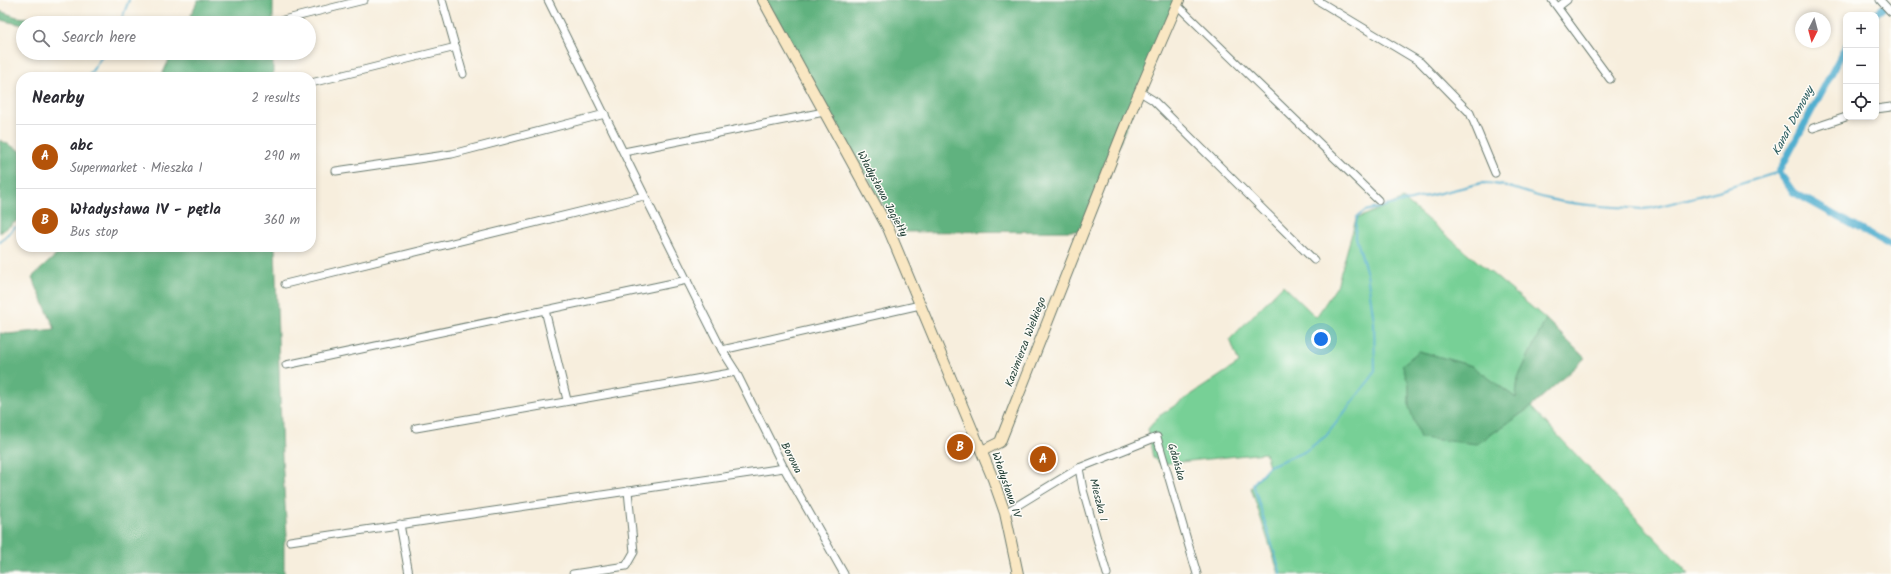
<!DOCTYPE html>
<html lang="en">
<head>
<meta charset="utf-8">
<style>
	:root { --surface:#fff; --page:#f2f2f3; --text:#2b2b33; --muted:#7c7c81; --line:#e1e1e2; --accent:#b45309 }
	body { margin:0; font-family:Kalam,sans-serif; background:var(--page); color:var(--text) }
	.controls { position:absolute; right:12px; top:12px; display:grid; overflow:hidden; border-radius:8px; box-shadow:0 2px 6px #0003 }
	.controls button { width:36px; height:36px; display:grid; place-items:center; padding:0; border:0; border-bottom:1px solid var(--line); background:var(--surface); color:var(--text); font:20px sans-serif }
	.compass { position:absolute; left:1795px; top:12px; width:36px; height:36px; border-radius:50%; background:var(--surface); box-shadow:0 2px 6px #0003; rotate:186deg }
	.you { position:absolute; left:1321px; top:339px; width:14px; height:14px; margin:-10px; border:3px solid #fff; border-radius:50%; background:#1a73e8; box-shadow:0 0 0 6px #1a73e833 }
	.badge { display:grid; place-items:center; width:26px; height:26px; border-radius:50%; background:var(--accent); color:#fff; font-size:13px; font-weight:700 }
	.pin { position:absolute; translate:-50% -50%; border:2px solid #fff; box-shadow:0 1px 4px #0006 }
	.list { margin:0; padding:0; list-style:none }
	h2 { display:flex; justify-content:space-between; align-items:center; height:52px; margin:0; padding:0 16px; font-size:17px }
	h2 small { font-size:13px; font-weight:400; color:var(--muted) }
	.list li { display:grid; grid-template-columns:26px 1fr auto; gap:12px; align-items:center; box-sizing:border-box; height:64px; padding:0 16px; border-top:1px solid var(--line) }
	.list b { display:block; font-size:15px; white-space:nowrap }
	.list p { margin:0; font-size:13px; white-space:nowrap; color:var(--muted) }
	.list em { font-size:13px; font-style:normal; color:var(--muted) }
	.icon { flex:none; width:22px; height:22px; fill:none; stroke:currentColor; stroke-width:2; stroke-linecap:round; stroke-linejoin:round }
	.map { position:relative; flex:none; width:1891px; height:574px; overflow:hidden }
	.search { position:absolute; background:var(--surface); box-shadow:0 2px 6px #0003; left:16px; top:16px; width:300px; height:44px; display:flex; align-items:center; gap:10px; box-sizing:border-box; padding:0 14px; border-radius:22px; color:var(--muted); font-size:15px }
	.panel { position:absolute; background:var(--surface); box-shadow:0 2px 6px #0003; left:16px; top:72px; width:300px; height:180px; border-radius:16px }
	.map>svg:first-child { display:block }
	.green { fill:#77d096; stroke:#4b8665 }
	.forest { fill:#61b27f; stroke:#40785a }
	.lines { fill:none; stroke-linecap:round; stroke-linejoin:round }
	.stream { stroke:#51afcf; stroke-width:2 }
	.canal { stroke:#51afcf; stroke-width:7 }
	.street-casing { stroke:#6b7b6f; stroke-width:9 }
	.secondary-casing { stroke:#6b7b6f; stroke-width:12 }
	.street { stroke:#fff; stroke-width:7 }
	.secondary { stroke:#f9e7c3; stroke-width:10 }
	.labels { text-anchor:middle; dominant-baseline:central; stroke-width:3; stroke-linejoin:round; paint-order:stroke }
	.street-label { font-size:11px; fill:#1f3d34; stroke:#fdfcf7 }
	.water-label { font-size:12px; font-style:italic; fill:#2e5f62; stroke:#fdfcf7 }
</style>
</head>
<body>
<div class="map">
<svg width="1891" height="574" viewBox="0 0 1891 574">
	<rect width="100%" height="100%" fill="#fdfcf7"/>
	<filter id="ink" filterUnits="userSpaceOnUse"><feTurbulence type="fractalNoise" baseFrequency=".025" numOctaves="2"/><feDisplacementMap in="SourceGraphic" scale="8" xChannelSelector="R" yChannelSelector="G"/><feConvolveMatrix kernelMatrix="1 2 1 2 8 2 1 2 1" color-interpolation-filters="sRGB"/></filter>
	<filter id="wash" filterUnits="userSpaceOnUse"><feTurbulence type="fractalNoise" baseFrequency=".012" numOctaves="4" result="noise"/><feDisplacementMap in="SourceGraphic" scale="16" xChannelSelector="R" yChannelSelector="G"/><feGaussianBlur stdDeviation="0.9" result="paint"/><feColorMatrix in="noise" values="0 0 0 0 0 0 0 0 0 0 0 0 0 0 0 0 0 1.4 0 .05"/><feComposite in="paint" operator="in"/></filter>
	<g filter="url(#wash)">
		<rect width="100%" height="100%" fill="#f7eedd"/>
		<polygon class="green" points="1403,199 1546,319 1518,378 1516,398 1472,366 1419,351 1409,384 1409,407 1477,444 1531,407 1689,574 1279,574 1251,488 1269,466 1265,453 1161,464 1153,458 1148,429 1159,416 1239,363 1230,339 1283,285 1316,317 1337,286 1356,219"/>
		<g class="forest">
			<polygon points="198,0 273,0 273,23 187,23"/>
			<polygon points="763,0 1179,0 1083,231 899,232"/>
			<polygon points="0,11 17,17 63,21 23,23 23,25 0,20"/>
			<polygon points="172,53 273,53 273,77 161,77"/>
			<polygon points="0,140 21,151 21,218 0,233"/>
			<polygon points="65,247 275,247 282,457 287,536 284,544 284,574 0,574 0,333 8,334 55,329 32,277"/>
			<polygon points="1546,319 1585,358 1531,407 1477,444 1420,438 1409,407 1409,384 1402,365 1419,351 1472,366 1516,398 1518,378"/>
		</g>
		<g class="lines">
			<g class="stream">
				<polyline points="120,23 129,0"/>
				<polyline points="88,77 104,53"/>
				<polyline points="0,242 15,227"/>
				<path d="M1281,574L1253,484L1269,466L1304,452L1326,436L1371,378L1375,370L1374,321L1367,274L1355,234L1357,217L1365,211L1482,183C1504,183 1524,193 1545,198C1576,206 1610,206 1642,209L1652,208L1718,191L1779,172"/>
			</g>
			<g class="canal">
				<polyline points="1874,15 1883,8"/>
				<polyline points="1846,46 1779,172 1793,192 1891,246"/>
			</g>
		</g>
	</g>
	<g filter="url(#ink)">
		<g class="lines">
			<defs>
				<g id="street">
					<polyline points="442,0 463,74"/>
					<path d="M548,0C606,117 663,234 722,350L736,372L784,468L844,574"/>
					<polyline points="1317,0 1420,62 1470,113 1495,173"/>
					<polyline points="1552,0 1610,79"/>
					<polyline points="1880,0 1891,12"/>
					<polyline points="1177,5 1378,200"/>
					<polyline points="1558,7 1567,0"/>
					<polyline points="283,20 364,0"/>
					<polyline points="311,83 456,47"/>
					<polyline points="1140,92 1153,100 1314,260"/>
					<polyline points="1876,109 1891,107"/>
					<polyline points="1813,128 1846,117"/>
					<polyline points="624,152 824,112"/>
					<polyline points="336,171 452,154 605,114"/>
					<polyline points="285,284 644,196"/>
					<polyline points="545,310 567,400"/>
					<polyline points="722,350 920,305"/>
					<polyline points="286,365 687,280"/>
					<polyline points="416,428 736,372"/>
					<polyline points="1079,468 1157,437 1197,574"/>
					<polyline points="1005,513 1079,468 1083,490 1107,574"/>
					<polyline points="400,524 409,574"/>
					<polyline points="290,541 784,468"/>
					<polyline points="573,574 626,566 634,552 628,491"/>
				</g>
				<g id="secondary">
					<polyline points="763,0 888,228 993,479 1005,513 1018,574"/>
					<polyline points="982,451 1000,442 1129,116 1179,0"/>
				</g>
			</defs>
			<use href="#street" class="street-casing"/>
			<use href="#secondary" class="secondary-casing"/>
			<use href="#street" class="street"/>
			<use href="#secondary" class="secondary"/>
		</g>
	</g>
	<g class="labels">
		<g class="street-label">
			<text transform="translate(882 194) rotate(62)">Władysława Jagiełły</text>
			<text transform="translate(1026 342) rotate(-69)">Kazimierza Wielkiego</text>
			<text transform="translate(791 458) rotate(63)">Borowa</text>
			<text transform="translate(1176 462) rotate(74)">Gdańska</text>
			<text transform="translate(1006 485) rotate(71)">Władysława IV</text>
			<text transform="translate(1098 500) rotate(76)">Mieszka I</text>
		</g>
		<g class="water-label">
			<text transform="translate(1793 121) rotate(-62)">Kanał Domowy</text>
		</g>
	</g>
</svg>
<div class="controls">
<button>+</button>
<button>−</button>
<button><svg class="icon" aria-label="locate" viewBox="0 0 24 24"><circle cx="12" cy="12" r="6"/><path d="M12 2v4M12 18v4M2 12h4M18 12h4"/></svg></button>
</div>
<svg class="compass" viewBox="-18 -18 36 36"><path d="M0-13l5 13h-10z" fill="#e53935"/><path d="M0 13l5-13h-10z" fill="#7c7c81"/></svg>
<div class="you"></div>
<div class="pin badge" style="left:1043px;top:459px">A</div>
<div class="pin badge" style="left:960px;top:447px">B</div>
<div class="search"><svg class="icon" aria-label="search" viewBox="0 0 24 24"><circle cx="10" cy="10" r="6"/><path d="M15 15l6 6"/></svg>Search here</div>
<section class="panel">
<h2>Nearby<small>2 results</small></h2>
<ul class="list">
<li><span class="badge">A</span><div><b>abc</b><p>Supermarket · Mieszka I</p></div><em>290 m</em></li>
<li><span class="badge">B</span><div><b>Władysława IV - pętla</b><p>Bus stop</p></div><em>360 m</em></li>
</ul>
</section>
</div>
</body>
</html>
